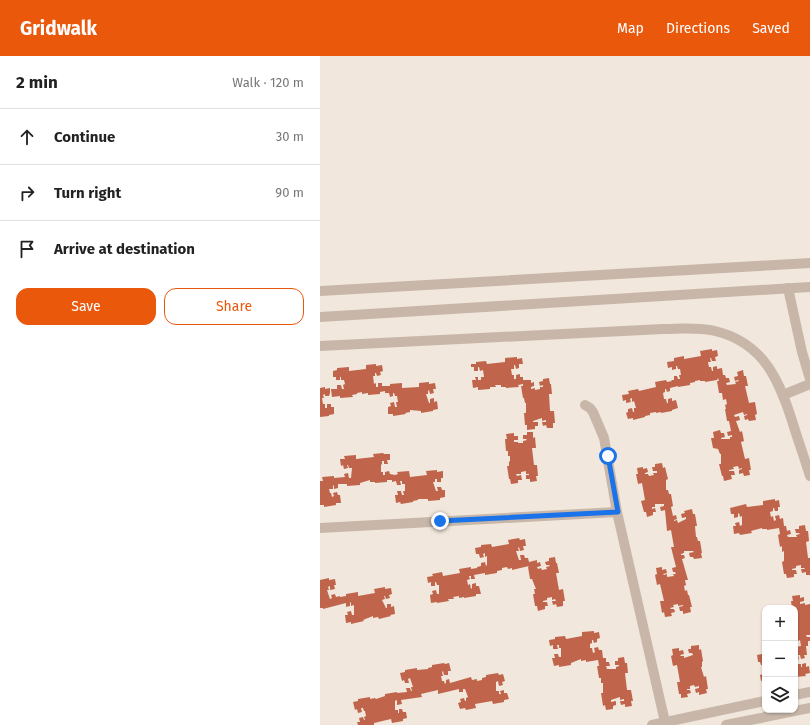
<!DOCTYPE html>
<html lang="en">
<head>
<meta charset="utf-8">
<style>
	:root { --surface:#fff; --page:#f6f6f6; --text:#222; --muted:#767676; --line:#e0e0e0; --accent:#ea580c }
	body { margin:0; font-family:"Fira Sans",sans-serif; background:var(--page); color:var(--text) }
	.controls { position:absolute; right:12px; bottom:12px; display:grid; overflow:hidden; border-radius:8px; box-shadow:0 1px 3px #0004 }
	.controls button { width:36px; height:36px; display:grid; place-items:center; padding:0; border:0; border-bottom:1px solid var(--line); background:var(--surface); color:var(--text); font:20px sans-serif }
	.stop { position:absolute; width:12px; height:12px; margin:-9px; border:3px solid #1a73e8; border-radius:50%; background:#fff }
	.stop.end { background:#1a73e8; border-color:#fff; box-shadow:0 1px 4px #0008 }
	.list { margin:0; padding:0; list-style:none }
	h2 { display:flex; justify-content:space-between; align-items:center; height:52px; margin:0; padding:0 16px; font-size:17px }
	h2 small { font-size:13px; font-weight:400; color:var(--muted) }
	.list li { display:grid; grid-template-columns:26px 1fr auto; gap:12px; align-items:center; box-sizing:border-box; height:56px; padding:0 16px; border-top:1px solid var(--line) }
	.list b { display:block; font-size:15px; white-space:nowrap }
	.list em { font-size:13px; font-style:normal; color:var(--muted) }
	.actions { display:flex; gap:8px; padding:12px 16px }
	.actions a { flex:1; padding:9px 0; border:1px solid var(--accent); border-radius:12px; text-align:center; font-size:14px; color:var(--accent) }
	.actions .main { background:var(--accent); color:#fff }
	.icon { flex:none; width:22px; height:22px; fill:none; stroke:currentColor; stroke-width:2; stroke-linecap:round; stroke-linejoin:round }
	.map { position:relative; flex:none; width:490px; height:669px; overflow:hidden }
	header { display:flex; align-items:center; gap:24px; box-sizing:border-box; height:56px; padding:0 20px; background:var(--accent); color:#fff }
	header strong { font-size:19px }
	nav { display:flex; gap:22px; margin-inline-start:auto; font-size:14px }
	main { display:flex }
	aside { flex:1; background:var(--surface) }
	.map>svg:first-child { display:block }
	.building { fill:#c0654b }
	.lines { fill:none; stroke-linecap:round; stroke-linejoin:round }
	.minor { stroke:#c8b7a9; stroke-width:10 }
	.route { stroke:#1a73e8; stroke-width:5 }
</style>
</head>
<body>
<header>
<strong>Gridwalk</strong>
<nav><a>Map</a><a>Directions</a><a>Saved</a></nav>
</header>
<main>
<aside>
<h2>2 min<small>Walk · 120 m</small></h2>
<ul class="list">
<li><svg class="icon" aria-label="ahead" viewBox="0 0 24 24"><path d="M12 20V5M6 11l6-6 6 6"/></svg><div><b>Continue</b></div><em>30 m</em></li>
<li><svg class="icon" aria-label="right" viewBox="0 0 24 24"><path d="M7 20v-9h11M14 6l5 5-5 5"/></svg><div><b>Turn right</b></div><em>90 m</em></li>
<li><svg class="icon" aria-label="arrive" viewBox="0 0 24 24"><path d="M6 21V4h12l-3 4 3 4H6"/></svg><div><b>Arrive at destination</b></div></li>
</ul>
<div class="actions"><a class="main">Save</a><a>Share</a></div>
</aside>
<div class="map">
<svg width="490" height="669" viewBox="0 0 490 669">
	<rect width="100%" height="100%" fill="#f1e7dc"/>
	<g class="building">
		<polygon points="392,293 392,295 397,294 398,300 395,301 396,305 392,305 391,302 390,302 391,306 388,306 389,311 391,311 392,315 393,315 393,311 397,310 397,313 402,312 403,319 405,319 406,322 409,322 410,326 406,327 407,329 416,328 415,326 419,325 418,324 415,325 414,321 418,320 417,316 423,314 424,320 426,320 428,330 425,330 429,347 435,346 437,358 435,359 436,364 429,365 428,363 425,364 424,360 427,359 427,358 424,359 423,356 414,359 415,361 419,360 420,364 416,365 420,376 422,375 424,385 421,386 425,403 429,402 431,414 429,414 430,419 424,420 423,417 419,418 419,414 422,413 422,412 419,413 418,410 413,411 414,413 409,414 409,415 414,415 415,419 411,419 412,423 404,425 403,420 402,420 399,408 401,408 401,398 400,398 398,393 393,392 391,382 394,382 393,376 400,374 401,377 404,377 405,381 401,382 401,383 410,383 410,381 412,381 412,379 408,380 407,376 411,375 409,365 407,365 405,353 406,353 405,349 407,348 406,343 403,344 402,337 399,337 397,325 399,325 398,322 397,324 385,326 385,325 380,325 380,324 375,325 375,326 370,327 370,329 358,331 358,330 350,332 350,335 347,336 346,333 345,333 345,336 343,337 344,343 346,343 347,347 348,347 348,343 352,342 352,345 356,344 358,352 352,354 352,355 341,357 341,356 336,357 336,356 330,357 330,359 325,360 325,361 313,364 313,362 308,363 306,357 308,356 308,353 312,352 313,356 314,356 314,352 316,352 314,345 312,346 312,342 310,343 311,346 306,347 306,344 303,345 302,339 309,338 308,335 318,333 319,335 336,331 335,326 346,324 347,326 352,325 351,324 354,324 354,320 357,320 358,323 360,323 359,319 361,319 360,313 358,313 357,310 356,310 356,313 352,314 352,311 348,312 347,306 354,305 354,302 364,300 364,303 381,300 380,295"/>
		<polygon points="197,301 197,303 202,302 203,308 199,308 199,312 196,313 195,309 194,309 194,313 191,313 192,319 194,319 194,323 196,323 196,319 200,318 200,321 203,321 203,324 211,324 211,327 214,326 214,330 211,331 211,333 215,332 215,334 220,333 220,331 223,331 223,329 220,330 219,326 223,325 223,323 229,322 230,328 231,328 232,338 229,338 230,355 234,355 235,367 233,367 233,372 227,372 226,369 223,370 222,366 226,366 226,364 222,365 222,362 213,365 213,366 218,366 218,370 215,370 215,373 207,374 207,369 205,369 204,357 206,357 206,347 205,347 204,342 203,342 201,330 203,330 203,328 198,329 199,331 186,332 186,331 181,331 181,329 175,329 176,331 170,331 170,333 158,334 158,331 153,332 152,324 156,324 155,321 158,321 158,324 161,324 161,321 164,321 163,314 160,315 159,311 158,311 158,315 154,315 154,311 151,311 151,308 156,308 156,306 166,305 167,308 185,306 185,302"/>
		<polygon points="56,308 56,310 62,309 63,315 60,316 61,319 57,320 56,317 55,317 55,320 53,320 54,328 56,327 56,331 58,331 58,327 62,327 62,330 70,330 70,328 82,327 82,332 99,331 99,327 109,326 109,328 115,327 116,333 113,333 114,337 110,338 109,334 108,335 108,338 106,338 109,347 110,347 110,343 114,342 114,346 117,345 118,353 113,354 113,355 101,357 101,355 90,354 90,356 85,357 86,358 73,360 73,358 68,358 68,351 71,350 70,347 74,346 75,351 77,351 76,346 78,346 77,340 75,340 74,337 73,337 73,340 70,341 69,337 65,337 65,335 60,336 60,338 48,339 48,337 42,338 42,336 37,337 37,338 32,339 33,341 20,342 20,340 12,341 11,333 17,333 17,329 21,329 22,333 24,333 23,329 25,328 24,324 21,324 21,321 20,321 20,324 16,324 16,321 13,321 13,315 17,314 17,312 29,311 29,315 46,313 46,309"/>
		<polygon points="5,331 5,333 10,332 10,337 9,340 5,340 5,338 3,339 4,342 2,342 3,348 5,348 5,352 7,352 7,348 11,348 11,351 14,351 14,358 9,359 9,360 0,361 0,332"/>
		<polygon points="207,376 213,376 213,382 215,381 216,392 212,392 214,409 217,409 218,420 216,420 217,425 210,426 210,423 206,423 206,419 209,419 209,418 206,418 206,415 201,416 201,418 196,418 197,420 201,419 202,424 198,424 198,427 191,428 190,423 189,423 187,410 189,410 189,406 190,405 190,400 188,400 188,395 186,395 185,383 187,383 186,378 194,377 194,380 198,380 198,384 194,384 194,386 198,386 198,387 203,387 203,385 207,384 206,383 203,383 203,379 207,379"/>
		<polygon points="63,397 64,398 70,398 70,404 67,404 68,408 64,408 64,405 62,405 62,408 61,409 61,416 63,416 63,419 65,419 65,416 69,415 70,418 75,419 78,418 77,416 89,415 90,421 107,419 106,415 117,414 117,416 123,415 123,422 121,422 121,426 117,426 117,423 115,423 115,426 113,426 116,435 118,435 117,431 121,431 122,434 125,434 125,441 120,442 120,444 108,445 108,443 98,443 98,444 93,445 93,446 81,448 80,446 76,447 75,439 78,439 77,435 81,435 82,439 84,439 83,435 85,435 85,428 82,428 82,425 80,425 81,429 77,429 76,425 72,426 72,424 67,424 67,426 55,427 55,426 50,426 50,424 40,427 40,429 27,430 27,428 18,428 18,432 14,433 14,429 13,430 13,433 9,433 10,437 11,437 12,441 14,440 13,437 17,436 18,439 20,439 21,447 16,447 16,449 4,451 4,449 0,449 0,425 3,425 2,421 14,420 14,422 25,421 24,418 28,417 29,422 31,422 32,412 29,412 28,409 27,409 28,412 24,413 23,409 21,410 20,403 25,403 24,400 36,399 36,403 54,401 53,398"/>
		<polygon points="342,407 343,412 345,411 348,423 346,424 346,434 348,434 349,438 351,438 353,450 351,451 353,460 356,459 357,463 354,464 354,465 357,464 358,467 366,463 366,461 362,462 361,458 365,457 364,455 372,453 373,458 375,458 377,470 375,470 376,481 377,481 378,485 380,485 382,497 381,497 382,502 374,503 373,501 370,501 369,497 374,496 373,495 364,495 364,497 361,498 361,499 364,499 365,502 362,503 368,524 365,524 366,529 364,530 365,535 367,534 368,539 369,539 372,551 370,551 371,556 363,558 363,555 360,555 359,551 363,550 363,549 358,550 358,548 353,549 354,551 350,552 351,553 354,553 355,556 351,557 352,560 345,561 344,556 342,557 340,545 344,545 340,528 337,529 335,519 337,518 336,512 342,511 342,514 346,513 347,517 343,518 344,519 347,518 347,521 354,520 353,518 356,518 355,516 353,516 352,512 356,511 351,491 354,491 351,474 347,475 345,454 341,455 340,451 344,450 344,448 335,448 335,451 332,451 332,453 335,452 336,456 333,456 333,459 327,461 326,456 324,456 321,445 325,444 322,427 318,428 316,418 318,418 317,412 323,411 323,413 327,412 328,416 325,417 325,418 328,418 329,420 334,419 333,417 337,417 337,415 333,415 332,411 335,411 335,408"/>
		<polygon points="455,443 455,445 459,444 460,451 458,451 458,455 455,455 454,452 453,452 453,455 450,456 451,461 453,460 454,465 456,464 455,460 459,459 460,463 463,462 464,470 466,470 467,475 470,474 471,478 467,479 468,481 477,481 476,479 480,478 479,477 476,477 475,473 479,473 479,470 485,469 486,475 488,475 489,485 486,486 488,502 490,502 490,519 486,519 486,516 482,517 481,513 485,513 484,512 481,512 481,509 476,510 476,512 472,513 472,514 476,514 477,518 474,518 474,521 467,522 466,518 464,518 462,506 464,505 464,495 462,496 462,490 460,491 458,479 460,478 459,472 447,474 447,473 442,473 442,472 431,475 432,477 420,479 419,477 414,478 413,470 416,470 415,467 419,466 420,470 422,469 422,460 420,461 419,457 418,458 418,461 414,462 414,458 411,458 410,452 426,448 427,451 443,449 443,445"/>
		<polygon points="199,482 200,484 205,483 206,490 203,490 204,494 200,495 199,491 198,492 199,495 196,495 199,504 201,504 200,499 204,499 205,502 208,502 209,506 217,504 217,507 220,506 221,510 217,511 218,513 221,512 222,514 227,513 226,511 230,510 229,509 226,509 225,506 229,505 229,502 235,501 236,507 237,507 239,517 236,517 239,534 243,533 245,545 243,545 243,550 237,551 236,548 233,549 232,545 236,545 235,543 232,544 232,541 227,542 227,544 223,545 223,546 227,546 228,550 225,550 225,553 218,555 217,550 215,550 213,538 215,538 214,533 216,533 212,523 210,523 208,511 209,510 192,514 192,512 188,513 187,511 182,512 182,514 177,515 177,517 165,519 165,517 154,519 155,523 151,523 151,520 149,520 150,523 147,524 148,529 150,528 151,533 152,532 152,528 156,527 156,530 159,530 161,538 156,538 156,540 144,542 144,541 139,542 139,540 133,541 134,543 128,543 129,545 117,547 117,546 111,547 110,539 113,538 112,535 116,534 117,538 119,538 119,529 117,529 116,526 115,526 115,530 111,530 111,526 108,527 107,521 113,520 112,518 122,516 123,520 140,517 139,513 151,511 151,513 157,512 157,511 161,510 161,507 165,506 166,510 167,509 167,500 165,501 165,497 163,498 164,501 160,502 159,498 156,498 155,492 161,491 161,489 171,488 172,491 189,488 188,484"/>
		<polygon points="9,522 9,524 15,523 16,529 14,529 15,533 10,534 10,530 8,531 9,534 7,534 10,543 12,542 11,539 15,538 16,541 20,540 20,541 26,540 26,538 38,536 38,540 55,537 54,533 65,531 65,533 71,532 72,538 69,539 70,542 66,543 65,540 64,540 65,543 62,544 66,552 67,552 67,548 71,548 71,551 74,550 75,558 70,559 71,560 59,563 58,561 53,562 53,560 43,564 44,565 31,568 31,566 26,567 25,559 28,559 27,556 31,555 32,559 34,559 34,549 31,550 31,546 30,547 30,550 26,551 26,547 3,553 3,552 0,552 0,524"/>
		<polygon points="480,539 480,542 484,541 484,545 480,546 480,548 485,547 485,549 490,548 490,579 486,579 487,581 490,581 490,585 488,585 488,590 486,590 487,599 484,599 485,602 481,603 480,599 478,599 479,603 477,604 478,608 481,608 481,611 482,611 482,608 486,607 486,611 489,610 490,617 485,618 486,620 475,621 475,591 481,590 480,584 478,585 476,573 478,572 477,562 476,562 475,552 472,552 471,545 473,545 472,540"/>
		<polygon points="274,575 274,577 279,576 280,582 277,583 277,586 274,587 273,584 272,584 272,587 270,588 270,592 272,592 273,597 275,596 274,592 278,591 279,594 282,594 283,602 286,602 286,606 289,606 290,610 286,610 287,613 296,613 296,611 299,610 299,609 295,609 295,605 298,605 298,602 304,601 305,607 307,607 308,617 305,617 307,634 311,634 313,645 311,645 312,650 305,651 305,648 301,649 300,645 304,645 304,643 300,644 300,641 291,644 291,646 296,645 296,649 293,650 293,653 286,654 285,649 283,650 281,637 283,637 283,627 281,627 281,622 279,622 277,610 279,610 278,604 266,606 266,604 261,605 261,603 251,607 251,609 239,611 239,609 234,610 232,602 235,602 234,598 238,598 239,601 241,601 241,592 239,592 239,589 237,589 238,593 233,593 233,589 230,590 229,584 235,583 235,581 245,580 246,583 262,580 262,576"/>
		<polygon points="379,589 379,594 381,593 383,605 382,606 382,611 381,611 384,621 386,620 388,633 386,633 387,637 379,639 379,636 376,637 375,633 379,632 379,630 375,631 374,629 370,630 370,633 367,633 367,634 370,634 371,637 367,638 368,641 361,642 361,638 359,638 357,626 360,626 357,609 353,610 351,600 353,599 352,593 359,592 359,595 363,594 364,598 360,599 361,600 364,600 364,602 373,599 372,597 369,597 368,593 371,593 371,590"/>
		<polygon points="442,596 445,596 445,609 441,609 440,606 438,606 437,599 442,598"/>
		<polygon points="124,607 125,608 129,607 131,615 128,615 128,619 124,619 123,615 122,616 123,620 121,620 122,625 124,625 125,628 126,627 126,624 129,623 130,627 151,621 152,624 157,623 157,625 162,624 162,622 166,621 166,619 178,617 179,619 183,618 185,625 182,626 183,629 179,630 178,625 176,626 176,635 179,635 179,638 181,638 180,635 184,634 184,637 187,637 189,643 184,644 184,646 173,648 172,645 155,648 156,652 146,654 145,652 140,653 138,647 141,646 140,643 144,642 145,645 146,645 146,642 148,641 145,633 143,633 143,636 139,636 139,633 118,638 118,634 101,638 102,641 81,644 82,648 77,649 77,644 75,645 75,654 78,654 78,657 79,657 79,653 82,653 83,656 86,656 87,662 83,663 83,665 72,667 71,663 54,667 54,669 38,669 37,666 40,666 39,662 43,661 44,664 45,664 44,661 46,660 45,655 44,655 43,652 41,652 42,656 38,657 37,653 35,654 33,646 38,645 38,643 50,641 50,643 55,642 56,643 65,640 65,638 77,636 77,637 87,636 86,632 90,632 91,635 92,635 91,631 93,631 90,622 88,623 89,627 85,627 84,624 82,625 80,617 85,616 85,614 97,612 97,614 108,613 108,612 112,611 112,609"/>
		<polygon points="442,614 445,614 445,624 441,625 440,619 443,618"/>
	</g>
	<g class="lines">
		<g class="minor">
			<polyline points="468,232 482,296 490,323"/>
			<polyline points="0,235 490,207"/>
			<polyline points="0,261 490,231"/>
			<path d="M0,290L343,273C360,273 378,271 395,275C445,287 460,326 474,371C479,387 485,404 490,420"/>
			<polyline points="463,339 490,328"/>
			<polyline points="265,349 270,352 273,356 284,382 297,456 345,666"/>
			<polyline points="0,472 297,456"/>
			<polyline points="475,639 490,636"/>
			<polyline points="332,669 445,645"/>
			<polyline points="406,669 490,652"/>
		</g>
	</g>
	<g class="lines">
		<polyline class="route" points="120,465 298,456 288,400"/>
	</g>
</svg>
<div class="controls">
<button>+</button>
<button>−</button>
<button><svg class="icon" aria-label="layers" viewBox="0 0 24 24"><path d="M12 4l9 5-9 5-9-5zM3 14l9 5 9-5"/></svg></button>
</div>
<div class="stop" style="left:288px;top:400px"></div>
<div class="stop end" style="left:120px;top:465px"></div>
</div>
</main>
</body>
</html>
